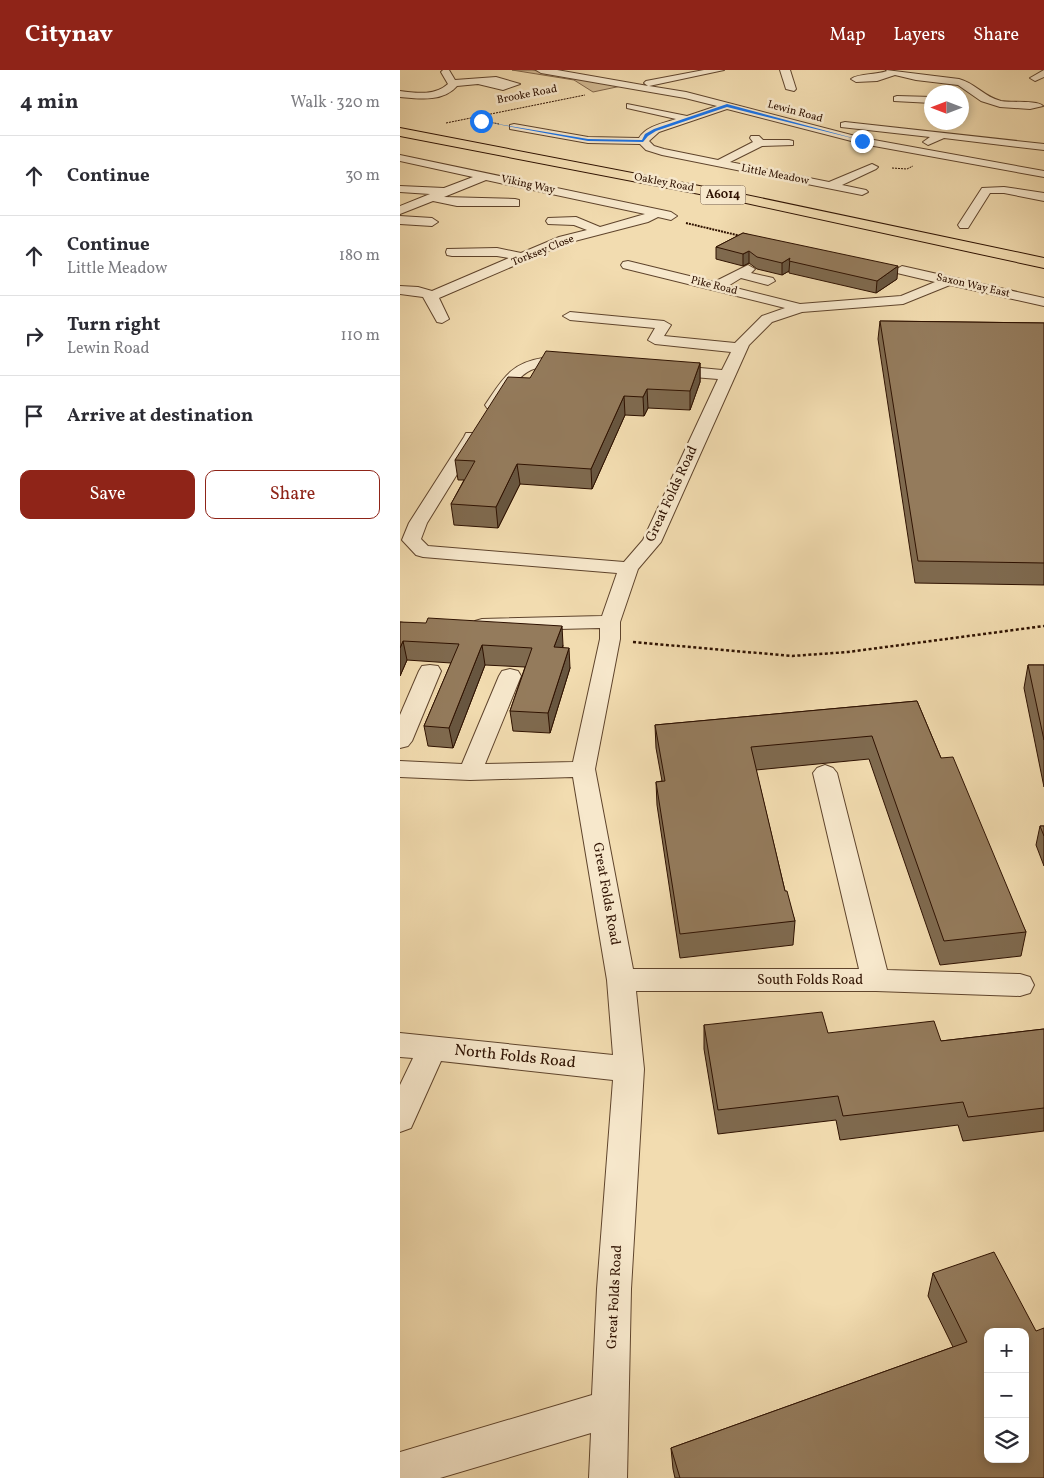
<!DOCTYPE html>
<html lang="en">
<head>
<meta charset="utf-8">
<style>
	:root { --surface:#fff; --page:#f2f2f3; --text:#2b2b33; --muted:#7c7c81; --line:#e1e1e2; --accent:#8f2418 }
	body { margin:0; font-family:Vollkorn,serif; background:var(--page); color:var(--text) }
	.controls { position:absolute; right:15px; bottom:15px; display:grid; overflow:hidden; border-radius:10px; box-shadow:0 2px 8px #0003 }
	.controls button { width:45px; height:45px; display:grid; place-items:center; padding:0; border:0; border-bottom:1px solid var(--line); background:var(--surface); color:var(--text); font:25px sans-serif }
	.compass { position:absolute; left:524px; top:15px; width:45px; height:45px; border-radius:50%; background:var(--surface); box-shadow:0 2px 8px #0003; rotate:270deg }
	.stop { position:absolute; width:15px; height:15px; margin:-11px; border:4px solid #1a73e8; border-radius:50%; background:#fff }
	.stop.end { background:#1a73e8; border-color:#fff; box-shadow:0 1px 5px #0008 }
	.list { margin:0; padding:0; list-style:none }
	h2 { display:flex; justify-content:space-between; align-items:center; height:65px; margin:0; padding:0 20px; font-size:21px }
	h2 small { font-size:16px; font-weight:400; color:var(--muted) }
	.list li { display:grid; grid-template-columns:32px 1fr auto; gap:15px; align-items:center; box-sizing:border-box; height:80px; padding:0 20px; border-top:1px solid var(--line) }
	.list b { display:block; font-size:19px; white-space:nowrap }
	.list p { margin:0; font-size:16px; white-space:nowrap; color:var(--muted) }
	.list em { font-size:16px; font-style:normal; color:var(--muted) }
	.actions { display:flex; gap:10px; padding:15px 20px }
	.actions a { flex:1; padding:11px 0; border:1px solid var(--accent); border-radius:10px; text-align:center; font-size:18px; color:var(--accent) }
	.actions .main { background:var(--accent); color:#fff }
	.icon { flex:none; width:28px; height:28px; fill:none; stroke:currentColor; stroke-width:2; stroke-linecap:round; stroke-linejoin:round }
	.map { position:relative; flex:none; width:644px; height:1408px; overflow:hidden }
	header { display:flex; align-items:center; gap:30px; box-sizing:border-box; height:70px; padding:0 25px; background:var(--accent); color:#fff }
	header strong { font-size:24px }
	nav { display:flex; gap:28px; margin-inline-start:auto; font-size:18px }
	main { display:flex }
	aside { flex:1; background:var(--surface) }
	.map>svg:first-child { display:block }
	.green { fill:#d1b992; stroke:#806549 }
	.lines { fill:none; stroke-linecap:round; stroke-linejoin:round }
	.minor-casing { stroke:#5f442c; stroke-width:2 }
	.major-casing { stroke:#2e1100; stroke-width:2 }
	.path-far2 { stroke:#2e1100; stroke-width:1; stroke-dasharray:2 1; stroke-linecap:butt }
	.path-far1 { stroke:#2e1100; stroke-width:2; stroke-dasharray:2 1; stroke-linecap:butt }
	.path { stroke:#2e1100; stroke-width:2.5; stroke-dasharray:3 2.5; stroke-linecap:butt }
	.minor { fill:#f7e8cc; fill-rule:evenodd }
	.major { fill:#f2dcb0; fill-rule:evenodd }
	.wall { fill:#7f6a4f; stroke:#2e1100 }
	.shaded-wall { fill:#685640; stroke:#2e1100 }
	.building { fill:#947b5c; stroke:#2e1100; fill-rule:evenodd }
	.route { fill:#1a73e8 }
	.labels { text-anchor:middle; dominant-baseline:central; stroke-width:5; stroke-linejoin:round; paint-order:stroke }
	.far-street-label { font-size:11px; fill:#2e1100; stroke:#f7e8cc }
	.shield { fill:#f7e8cc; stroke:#6a523d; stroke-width:1 }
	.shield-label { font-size:12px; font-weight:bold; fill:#2e1100 }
	.street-label { font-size:14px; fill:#2e1100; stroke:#f7e8cc }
	.near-street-label { font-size:16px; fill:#2e1100; stroke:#f7e8cc }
</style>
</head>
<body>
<header>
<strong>Citynav</strong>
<nav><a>Map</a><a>Layers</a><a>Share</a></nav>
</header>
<main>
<aside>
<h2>4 min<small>Walk · 320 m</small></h2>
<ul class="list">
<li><svg class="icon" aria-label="ahead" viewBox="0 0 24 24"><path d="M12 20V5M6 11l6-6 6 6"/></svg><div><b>Continue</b></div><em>30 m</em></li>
<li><svg class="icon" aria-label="ahead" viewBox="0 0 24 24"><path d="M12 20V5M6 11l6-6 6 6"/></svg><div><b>Continue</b><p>Little Meadow</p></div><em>180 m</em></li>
<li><svg class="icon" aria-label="right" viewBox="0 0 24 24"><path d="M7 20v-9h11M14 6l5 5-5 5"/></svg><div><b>Turn right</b><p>Lewin Road</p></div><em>110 m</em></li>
<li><svg class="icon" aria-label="arrive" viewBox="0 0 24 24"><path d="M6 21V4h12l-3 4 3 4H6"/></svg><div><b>Arrive at destination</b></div></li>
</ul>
<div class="actions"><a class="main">Save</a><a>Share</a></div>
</aside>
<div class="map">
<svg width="644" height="1408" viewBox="0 0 644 1408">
	<rect width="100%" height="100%" fill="#f2dcb0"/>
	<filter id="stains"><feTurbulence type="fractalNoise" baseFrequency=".004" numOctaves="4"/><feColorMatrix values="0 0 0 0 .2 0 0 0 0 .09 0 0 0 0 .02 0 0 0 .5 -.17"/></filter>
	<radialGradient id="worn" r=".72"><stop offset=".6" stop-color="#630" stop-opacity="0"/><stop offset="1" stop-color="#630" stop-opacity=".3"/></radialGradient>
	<polygon class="green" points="112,0 132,0 226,15 193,22 174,10"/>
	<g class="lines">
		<defs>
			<g id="minor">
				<path d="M43,0H49L55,10L96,7L120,14L103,20L78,14L57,16C43,32 20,29 0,27V21C16,23 35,26 48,14L41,2Z"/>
				<path d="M136,0H157L248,16L244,13L246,11L304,0H324L249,16L286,22L463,68L644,101V107L463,74L327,39L259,62L249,71L254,76L264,79L318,90L353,72L350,68L351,66H359L363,70H389L393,71V75L362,76L330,92L429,112L472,94L478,97L476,99L442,115L466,120L468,122L462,125L262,85L246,80L240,74L188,73L110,59V55L114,54L188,67L239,68C246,56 264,53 276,49L227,38V34L287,46L317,36L285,28L141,3Z"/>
				<polygon points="380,0 390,0 396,19 394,21 386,19"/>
				<path d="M486,0L559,9C575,13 584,27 601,31C611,33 637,30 643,36L630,39L600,37L581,31L558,15L516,10L495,5L477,11L456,12L451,9C459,3 477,5 487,1Z"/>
				<polygon points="644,0 644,7 635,11 630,8"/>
				<polygon points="497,26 532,27 532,33 494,31 494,27"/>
				<polygon points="445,52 644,74 644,80 544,68 528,75 523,72 530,67 441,57 441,53"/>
				<polygon points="0,85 271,142 277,146 271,150 258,147 248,152 167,173 39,228 49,249 42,253 37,252 23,227 0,224 0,216 18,217 32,221 109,188 97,186 52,186 47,185 46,182 47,179 97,178 121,183 159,167 187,160 174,155 148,154 146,151 148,148 176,147 200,157 245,144 86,110 44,127 115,129 119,130 119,136 57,136 33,131 0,144 0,136 30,124 0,122 0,116 44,118 73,107 0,91"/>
				<polygon points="604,117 644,123 644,131 604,123 590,123 568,158 560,158 558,155 582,118"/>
				<polygon points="0,146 32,148 38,152 32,156 0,154"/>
				<polygon points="228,191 314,212 348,195 355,199 351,203 373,208 375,211 368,215 341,208 328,216 400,234 501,226 535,212 497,203 495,200 502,196 644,228 644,236 550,215 503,234 402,242 372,252 349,275 261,472 238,499 220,552 220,569 195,699 233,899 459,899 413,703 417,698 425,695 433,698 437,703 487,900 620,904 630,907 634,915 630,923 620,926 476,921 236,921 244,999 231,1219 227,1408 189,1408 191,1363 40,1408 0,1408 0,1382 192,1325 197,1219 213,1010 41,991 11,1058 0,1062 0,1015 13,988 0,987 0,963 213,985 207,910 173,707 70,710 0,707 0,691 62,694 99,606 102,601 110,599 118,601 121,606 85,694 173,692 200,569 200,558 82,561 75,559 72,555 75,551 82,549 202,546 217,503 23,487 16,485 2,470 9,453 64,367 66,363 78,363 80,367 27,453 21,469 28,476 224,492 243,470 318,309 268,305 260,300 268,295 322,300 331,282 255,274 248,270 255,258 170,250 163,246 170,242 264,251 271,255 264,266 335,273 362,246 385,238 223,198 221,195 223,192"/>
				<path d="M143,288H172L180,293C173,302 143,294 131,300C116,307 108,325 99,338H87L85,335C102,310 110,293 143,288Z"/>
				<polygon points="30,595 38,596 41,601 12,671 8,676 0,678 0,645 19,601 22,596"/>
			</g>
			<polygon id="major" points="0,58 346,125 644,188 644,198 346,133 0,66"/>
		</defs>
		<use href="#minor" class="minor-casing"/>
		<use href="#major" class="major-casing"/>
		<g class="path-far2">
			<polyline points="71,48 99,54"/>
			<polyline points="46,53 185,25"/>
			<polyline points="492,98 507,99 513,96"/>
		</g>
		<polyline class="path-far1" points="286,153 341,166"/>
		<polyline class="path" points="233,572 392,586 448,582 644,556"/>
		<use href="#minor" class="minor"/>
		<use href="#major" class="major"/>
	</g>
	<g class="wall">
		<polygon points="343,163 497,209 476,223 389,203 389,201 382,205 357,199 349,193 343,196 316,189 316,177"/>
		<polygon points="480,251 644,253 644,515 515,513 478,269"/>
		<polygon points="300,293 300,312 290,340 248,338 244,346 225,345 192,419 120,414 98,458 54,455 51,434 64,410 58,410 55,390 130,308"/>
		<polygon points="0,552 163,575 163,578 170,598 150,663 113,661 110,641 125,597 85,595 53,678 28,676 24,656 51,593 7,590 0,606"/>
		<polygon points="628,595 644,595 644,717 624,618"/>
		<polygon points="517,631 541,688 626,862 621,886 540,895 469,689 356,700 385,821 395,851 393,875 280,888 257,735 256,712 262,711 256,678 255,655"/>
		<polygon points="640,756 644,756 644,796 636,775"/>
		<polygon points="304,955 541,971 644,959 644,1061 563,1071 558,1055 440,1070 436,1050 318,1064 304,979"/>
		<polygon points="533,1203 644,1408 275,1408 273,1399 271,1378 553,1277 528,1226"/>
	</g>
	<g class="shaded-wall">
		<polygon points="349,181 349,193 343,196 343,184"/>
		<polygon points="390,188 389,201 382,205 382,193"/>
		<polygon points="498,196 497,209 476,223 477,211"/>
		<polygon points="300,293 300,312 290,340 290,321"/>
		<polygon points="247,319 248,338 244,346 243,327"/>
		<polygon points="224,326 225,345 192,419 191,399"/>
		<polygon points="117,394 120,414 98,458 96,437"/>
		<polygon points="162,556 163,575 156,597 154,577"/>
		<polygon points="3,571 7,590 0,606 0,578"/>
		<polygon points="82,575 85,595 53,678 49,658"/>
		<polygon points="169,578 170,598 150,663 148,643"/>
	</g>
	<g class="building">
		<polygon points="343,163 498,196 477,211 389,191 390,188 382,193 357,187 349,181 343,184 316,177"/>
		<polygon points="480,251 644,253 644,493 518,491"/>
		<polygon points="146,281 300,293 290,321 247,319 243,327 224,326 191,399 117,394 96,437 51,434 75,391 55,390 108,307 130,308"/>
		<polygon points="28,548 162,556 154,577 169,578 148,643 110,641 132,578 82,575 49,658 24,656 59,574 3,571 0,578 0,552 26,553"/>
		<polygon points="628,595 644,595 644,670"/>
		<polygon points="517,631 541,688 553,687 626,862 544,871 472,666 351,677 385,821 387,821 395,851 280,864 256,712 265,711 255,655"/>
		<polygon points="640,756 644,756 644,766"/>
		<polygon points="422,942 428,963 534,951 541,971 644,959 644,1038 568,1047 563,1032 443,1046 438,1026 318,1040 304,955"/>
		<path d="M594,1182L636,1261L644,1258V1408H280L271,1378L567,1272L533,1203ZM588,1262H625V1389H588Z"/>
	</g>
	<polygon class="route" points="327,34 464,71 327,37 256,61 248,66 243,72 188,71 80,51 188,69 242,70 245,64 254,59"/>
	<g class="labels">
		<g class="far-street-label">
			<text transform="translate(127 25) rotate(-11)">Brooke Road</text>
			<text transform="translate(395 42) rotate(15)">Lewin Road</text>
			<text transform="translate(375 105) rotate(11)">Little Meadow</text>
			<text transform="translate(264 113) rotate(11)">Oakley Road</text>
			<text transform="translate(128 115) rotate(12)">Viking Way</text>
			<text transform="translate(143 181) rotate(-22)">Torksey Close</text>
			<text transform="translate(314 216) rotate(14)">Pike Road</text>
			<text transform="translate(573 216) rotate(13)">Saxon Way East</text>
		</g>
		<rect class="shield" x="300.5" y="115.5" width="45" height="19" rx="4"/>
		<g class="shield-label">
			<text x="323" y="125">A6014</text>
		</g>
		<g class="street-label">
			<text transform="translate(272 424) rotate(-65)">Great Folds Road</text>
			<text transform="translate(206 824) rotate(80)">Great Folds Road</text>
			<text x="410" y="910">South Folds Road</text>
			<text transform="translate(215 1227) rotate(-87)">Great Folds Road</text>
		</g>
		<g class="near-street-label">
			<text transform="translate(115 987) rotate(6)">North Folds Road</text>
		</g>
	</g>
	<rect width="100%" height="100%" filter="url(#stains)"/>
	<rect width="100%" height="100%" fill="url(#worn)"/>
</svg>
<div class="controls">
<button>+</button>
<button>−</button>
<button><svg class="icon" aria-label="layers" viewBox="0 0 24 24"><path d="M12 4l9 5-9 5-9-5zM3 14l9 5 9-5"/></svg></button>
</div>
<svg class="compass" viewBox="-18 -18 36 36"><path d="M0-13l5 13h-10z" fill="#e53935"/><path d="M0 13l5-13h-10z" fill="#7c7c81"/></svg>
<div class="stop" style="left:81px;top:51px"></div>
<div class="stop end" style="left:462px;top:71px"></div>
</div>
</main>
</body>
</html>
